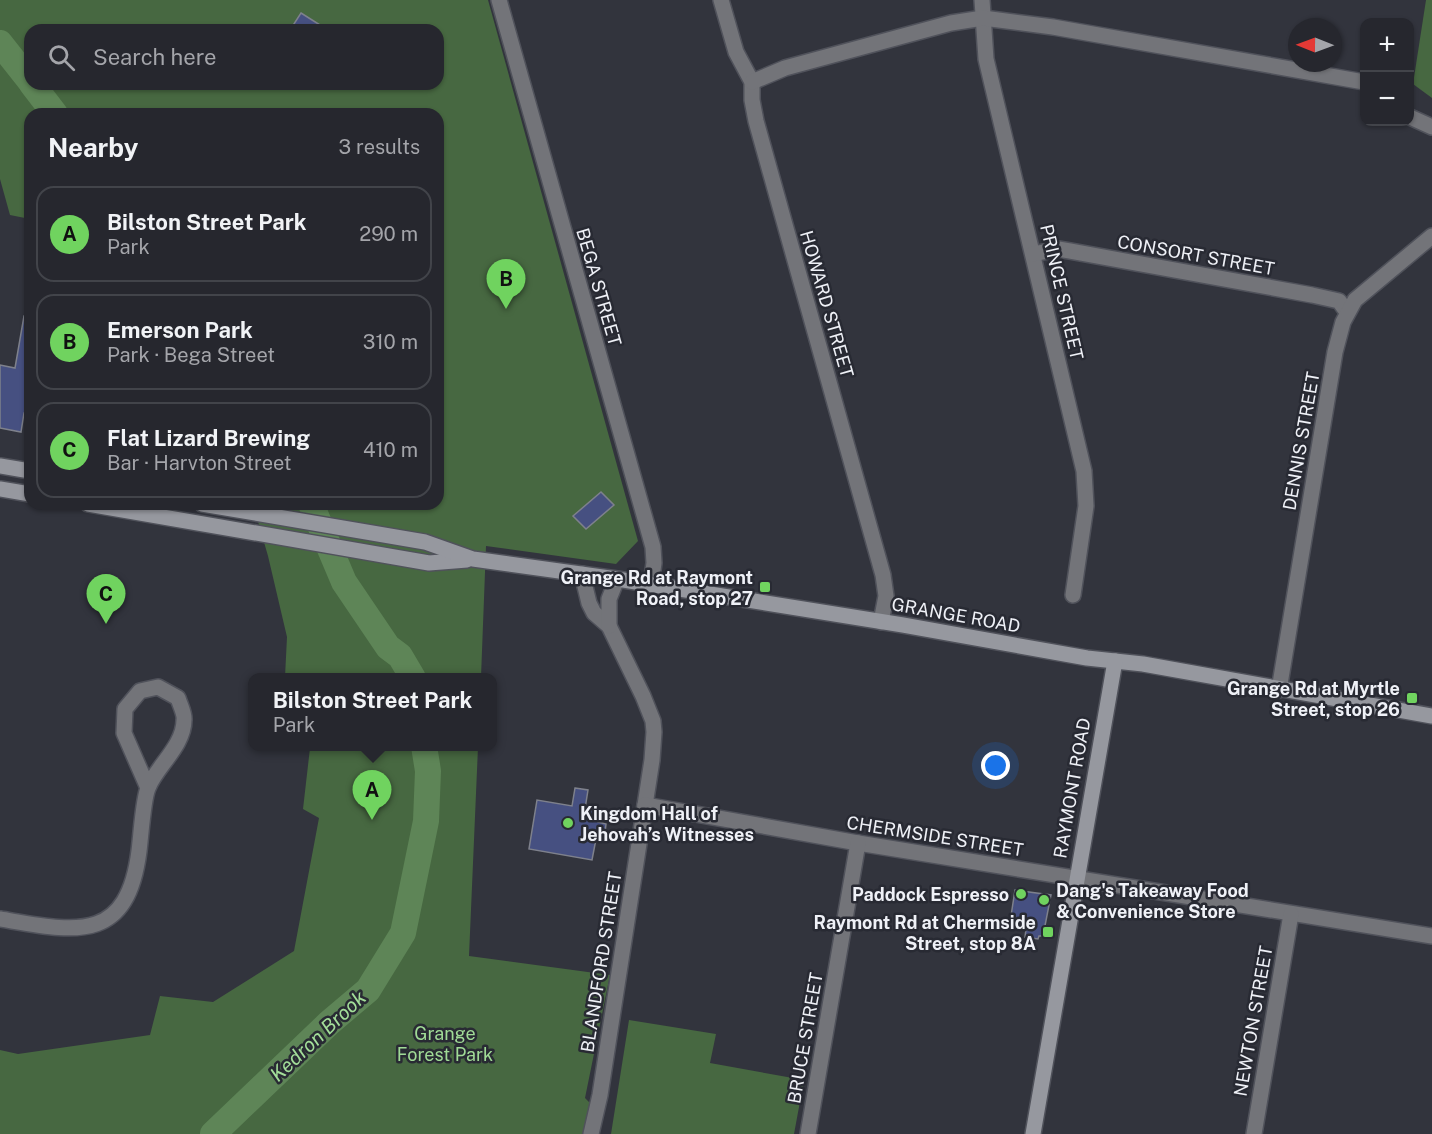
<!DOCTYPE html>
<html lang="en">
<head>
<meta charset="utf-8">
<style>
	:root { --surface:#26272e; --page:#32333a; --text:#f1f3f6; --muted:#a4a5aa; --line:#42444a; --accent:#70d35f }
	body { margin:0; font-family:"Public Sans",sans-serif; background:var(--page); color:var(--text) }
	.controls { position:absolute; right:18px; top:18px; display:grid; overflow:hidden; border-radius:12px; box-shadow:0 2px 4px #0004 }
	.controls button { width:54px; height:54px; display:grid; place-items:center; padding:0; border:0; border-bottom:2px solid var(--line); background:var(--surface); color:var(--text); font:30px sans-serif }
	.compass { position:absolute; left:1288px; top:18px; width:54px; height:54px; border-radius:50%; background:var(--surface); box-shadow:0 2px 4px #0004; rotate:271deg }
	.you { position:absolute; left:996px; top:766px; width:21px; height:21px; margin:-15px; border:4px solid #fff; border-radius:50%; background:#1a73e8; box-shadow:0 0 0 9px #1a73e833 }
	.badge { display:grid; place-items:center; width:39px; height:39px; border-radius:50%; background:var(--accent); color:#111; font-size:20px; font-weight:700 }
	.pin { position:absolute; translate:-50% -50px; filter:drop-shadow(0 2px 3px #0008) }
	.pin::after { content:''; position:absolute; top:32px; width:21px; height:18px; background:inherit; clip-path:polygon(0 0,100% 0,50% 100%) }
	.popup { position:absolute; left:248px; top:673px; width:249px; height:78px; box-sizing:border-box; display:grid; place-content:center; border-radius:12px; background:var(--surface); filter:drop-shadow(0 2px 4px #0005); font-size:20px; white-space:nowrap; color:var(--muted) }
	.popup b { font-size:22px; color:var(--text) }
	.popup::after { content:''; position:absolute; left:50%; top:100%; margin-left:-12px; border:12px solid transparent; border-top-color:var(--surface) }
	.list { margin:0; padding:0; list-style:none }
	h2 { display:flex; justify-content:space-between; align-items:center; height:78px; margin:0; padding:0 24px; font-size:26px }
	h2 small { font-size:20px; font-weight:400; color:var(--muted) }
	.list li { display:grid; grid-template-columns:39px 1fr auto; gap:18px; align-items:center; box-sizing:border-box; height:96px; margin:0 12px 12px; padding:0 12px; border:2px solid var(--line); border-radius:18px }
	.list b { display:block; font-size:22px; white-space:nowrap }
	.list p { margin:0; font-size:20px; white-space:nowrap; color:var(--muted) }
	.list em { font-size:20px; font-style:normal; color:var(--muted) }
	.icon { flex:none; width:33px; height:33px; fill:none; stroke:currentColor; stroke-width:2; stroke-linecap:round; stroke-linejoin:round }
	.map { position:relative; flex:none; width:1432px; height:1134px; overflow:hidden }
	.search { position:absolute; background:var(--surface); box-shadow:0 2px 4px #0004; left:24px; top:24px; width:420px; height:66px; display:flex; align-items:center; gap:15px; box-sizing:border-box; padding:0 21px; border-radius:18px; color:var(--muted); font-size:22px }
	.panel { position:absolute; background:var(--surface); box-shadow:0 2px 4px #0004; left:24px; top:108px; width:420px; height:402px; border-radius:18px }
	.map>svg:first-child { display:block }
	.green { fill:#476841; fill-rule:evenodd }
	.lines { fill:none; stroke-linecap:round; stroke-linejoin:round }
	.river { stroke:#5e8557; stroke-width:26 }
	.building { fill:#465081; stroke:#7e818c; stroke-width:1.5 }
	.minor-casing { stroke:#50525b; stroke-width:18 }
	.tertiary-casing { stroke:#50525b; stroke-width:18 }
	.secondary-casing { stroke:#50525b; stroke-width:18 }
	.minor { stroke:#737479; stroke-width:15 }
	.tertiary { stroke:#737479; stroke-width:15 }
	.secondary { stroke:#96989f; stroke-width:15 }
	.poi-dot { fill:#70d35f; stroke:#282a33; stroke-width:2 }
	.labels { text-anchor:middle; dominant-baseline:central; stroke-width:5; stroke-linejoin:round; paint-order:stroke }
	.street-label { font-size:18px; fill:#eff1f7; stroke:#282a33 }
	.poi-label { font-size:18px; font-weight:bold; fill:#eff1f7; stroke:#282a33; text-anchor:end }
	.park-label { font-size:18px; fill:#a0db96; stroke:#282a33 }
	.water-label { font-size:20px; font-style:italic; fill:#a3de99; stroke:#282a33 }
</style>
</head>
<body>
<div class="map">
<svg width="1432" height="1134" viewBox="0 0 1432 1134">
	<rect width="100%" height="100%" fill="#32343d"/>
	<g class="green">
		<path d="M0,0H488L638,541L616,564L486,546L481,677H285L287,637L268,556L253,504H438V114H30V219L10,215L0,179ZM30,30H438V84H30Z"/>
		<polygon points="1426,0 1432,0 1432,98 1413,84"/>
		<polygon points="307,747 478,747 469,956 610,975 585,1098 592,1105 585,1134 0,1134 0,1050 18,1054 150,1035 160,996 213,1002 294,951 319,818 303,809 310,748"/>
		<polygon points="629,1020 716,1034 710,1063 804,1080 794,1134 611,1134"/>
	</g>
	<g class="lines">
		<g class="river">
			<polyline points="0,43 30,81"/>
			<polyline points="32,84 55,114"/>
			<polyline points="311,504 344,582 388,647 400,656 413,678"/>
			<polyline points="213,1134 329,1023 368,990 403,933 426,821 428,771 424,746"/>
		</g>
	</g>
	<g class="building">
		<polygon points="301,13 328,30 290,30"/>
		<polygon points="24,316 30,316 30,414 24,413 21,432 0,428 0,365 15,368"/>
		<polygon points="601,492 614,505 586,529 573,516"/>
		<polygon points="575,788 588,790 585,809 599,812 598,822 606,824 604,841 596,839 592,860 529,849 537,800 572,806"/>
		<polygon points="1015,890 1051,895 1043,936 1039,936 1038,939 1025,937 1027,921 1011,916"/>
	</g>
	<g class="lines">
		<defs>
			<g id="minor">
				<polyline points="499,0 653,547 654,563 651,584"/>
				<polyline points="721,0 736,52 752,82 752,100 756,121 883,575 886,596 881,622"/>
				<polyline points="982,0 986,59 1084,471 1086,506 1073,595"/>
				<polyline points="1033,254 1058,249 1070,251 1312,295 1339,301 1347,312"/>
				<polyline points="582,574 589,603 594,613 609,626 643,696 653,721 654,732 652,760 600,1095 591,1134"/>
				<polyline points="609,626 609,599 617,579"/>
				<polyline points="1279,690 1335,352 1343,322 1355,300 1432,236"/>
				<polyline points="645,805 858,843 1432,936"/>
				<path d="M0,919C73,931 127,946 139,851C141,836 143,800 148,788C156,767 184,746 184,720C185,714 180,705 178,698L158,687L140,691L125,709L124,733L148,788"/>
				<polyline points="808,1134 858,843"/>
				<polyline points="1254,1134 1291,914"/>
			</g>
			<g id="tertiary">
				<polyline points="752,82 785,68 951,23 983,18 1053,27 1364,82"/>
				<polyline points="1410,117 1432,127"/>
			</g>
			<g id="secondary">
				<polyline points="0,466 30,471"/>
				<polyline points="0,489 30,494"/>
				<polyline points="88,504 429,563 467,560"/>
				<polyline points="202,504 425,542 473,559 617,579 903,625 1087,658 1143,664 1432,716"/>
				<polyline points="1033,1134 1115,661"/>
			</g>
		</defs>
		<use href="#minor" class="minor-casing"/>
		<use href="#tertiary" class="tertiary-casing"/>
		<use href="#secondary" class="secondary-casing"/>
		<use href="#minor" class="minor"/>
		<use href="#tertiary" class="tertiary"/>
		<use href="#secondary" class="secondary"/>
	</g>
	<g class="poi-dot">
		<rect x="759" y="581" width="12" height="12" rx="3"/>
		<rect x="1406" y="692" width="12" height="12" rx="3"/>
		<circle cx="568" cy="823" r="6"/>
		<circle cx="1021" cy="894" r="6"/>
		<circle cx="1044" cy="900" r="6"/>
		<rect x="1042" y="926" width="12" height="12" rx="3"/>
	</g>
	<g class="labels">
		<g class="street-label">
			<text transform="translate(1196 255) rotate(10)">CONSORT STREET</text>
			<text transform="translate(599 287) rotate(74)">BEGA STREET</text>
			<text transform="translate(1062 292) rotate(77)">PRINCE STREET</text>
			<text transform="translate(827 304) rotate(74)">HOWARD STREET</text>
			<text transform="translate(1301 441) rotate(-80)">DENNIS STREET</text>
			<text transform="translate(956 615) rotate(10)">GRANGE ROAD</text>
			<text transform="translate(1072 788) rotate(-80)">RAYMONT ROAD</text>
			<text transform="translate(935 836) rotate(9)">CHERMSIDE STREET</text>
			<text transform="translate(601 962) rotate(-81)">BLANDFORD STREET</text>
			<text transform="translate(1253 1021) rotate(-80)">NEWTON STREET</text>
			<text transform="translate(805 1038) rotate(-80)">BRUCE STREET</text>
		</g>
		<g class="poi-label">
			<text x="753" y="577">Grange Rd at Raymont<tspan x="753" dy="21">Road, stop 27</tspan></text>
			<text x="1400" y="688">Grange Rd at Myrtle<tspan x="1400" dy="21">Street, stop 26</tspan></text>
			<text x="580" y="813" text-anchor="start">Kingdom Hall of<tspan x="580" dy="21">Jehovah’s Witnesses</tspan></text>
			<text x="1056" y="890" text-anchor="start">Dang's Takeaway Food<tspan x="1056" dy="21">&amp; Convenience Store</tspan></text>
			<text x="1009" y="894">Paddock Espresso</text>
			<text x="1036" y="922">Raymont Rd at Chermside<tspan x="1036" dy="21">Street, stop 8A</tspan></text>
		</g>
		<g class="park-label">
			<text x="445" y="1033">Grange<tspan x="445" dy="21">Forest Park</tspan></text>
		</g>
		<g class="water-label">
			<text transform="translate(318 1036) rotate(-43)">Kedron Brook</text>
		</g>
	</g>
</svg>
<div class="controls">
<button>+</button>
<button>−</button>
</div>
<svg class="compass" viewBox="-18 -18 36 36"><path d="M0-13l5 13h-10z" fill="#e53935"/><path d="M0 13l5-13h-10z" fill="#a4a5aa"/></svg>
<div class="you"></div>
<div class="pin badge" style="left:372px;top:820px">A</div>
<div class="popup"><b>Bilston Street Park</b>Park</div>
<div class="pin badge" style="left:506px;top:309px">B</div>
<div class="pin badge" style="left:106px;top:624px">C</div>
<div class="search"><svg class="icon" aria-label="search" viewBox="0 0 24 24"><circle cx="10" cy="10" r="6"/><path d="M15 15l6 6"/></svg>Search here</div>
<section class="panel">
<h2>Nearby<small>3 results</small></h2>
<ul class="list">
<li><span class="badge">A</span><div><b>Bilston Street Park</b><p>Park</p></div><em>290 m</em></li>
<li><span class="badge">B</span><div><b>Emerson Park</b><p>Park · Bega Street</p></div><em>310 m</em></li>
<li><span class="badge">C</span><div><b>Flat Lizard Brewing</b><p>Bar · Harvton Street</p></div><em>410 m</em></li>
</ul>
</section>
</div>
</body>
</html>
